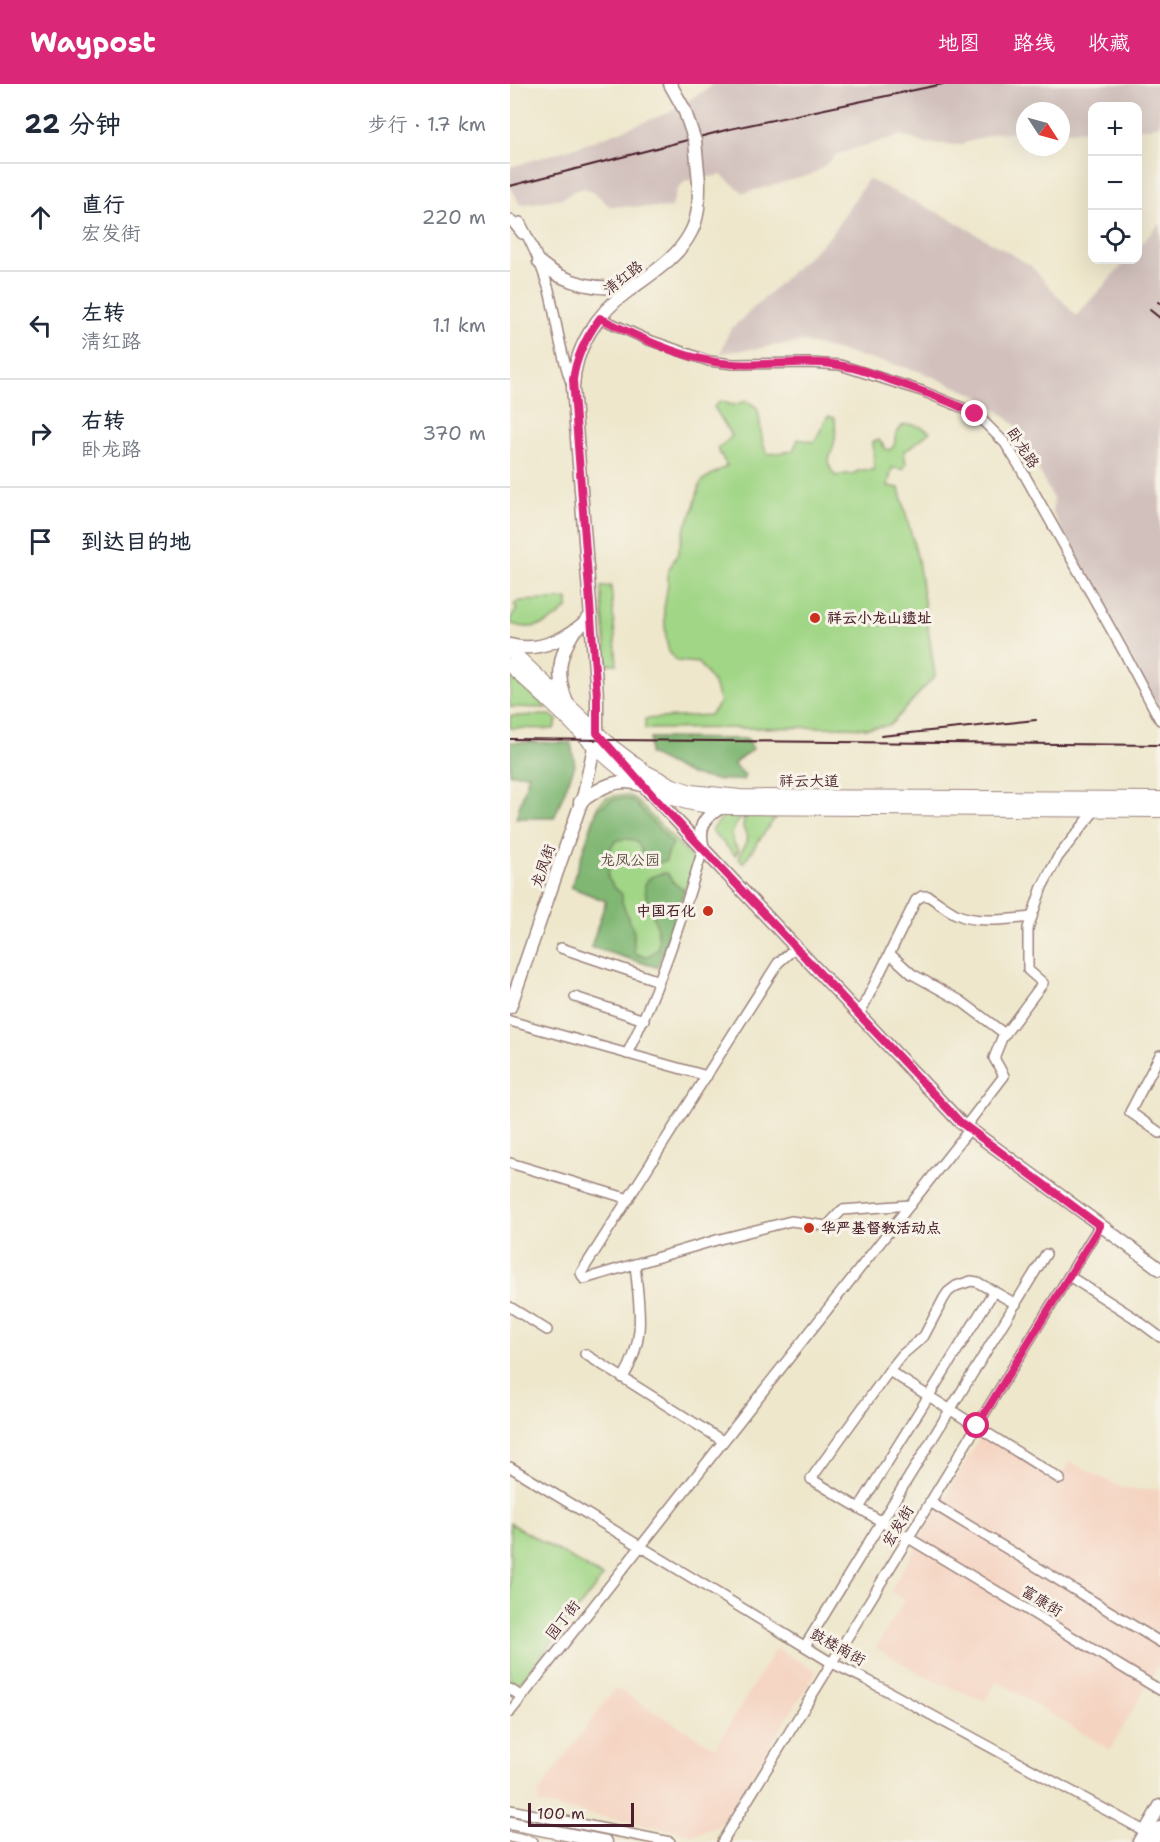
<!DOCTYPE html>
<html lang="zh">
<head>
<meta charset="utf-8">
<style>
	:root { --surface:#fff; --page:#f6f6f7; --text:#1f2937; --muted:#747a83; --line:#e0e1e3; --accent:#db2777 }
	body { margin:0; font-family:"Shantell Sans","LXGW WenKai TC",sans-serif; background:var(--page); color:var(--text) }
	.controls { position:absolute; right:18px; top:18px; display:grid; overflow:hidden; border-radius:12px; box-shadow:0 6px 24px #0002 }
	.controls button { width:54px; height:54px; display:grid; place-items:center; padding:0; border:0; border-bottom:2px solid var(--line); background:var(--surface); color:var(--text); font:30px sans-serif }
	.compass { position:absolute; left:506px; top:18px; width:54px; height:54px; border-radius:50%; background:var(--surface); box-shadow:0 6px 24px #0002; rotate:126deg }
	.scale { position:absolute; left:18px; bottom:15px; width:106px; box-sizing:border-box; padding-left:6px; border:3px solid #4a1f2b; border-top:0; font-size:16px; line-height:21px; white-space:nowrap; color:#4a1f2b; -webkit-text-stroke:4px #f7f3e8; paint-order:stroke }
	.stop { position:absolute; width:18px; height:18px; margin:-14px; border:4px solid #db2777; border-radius:50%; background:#fff }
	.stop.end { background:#db2777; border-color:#fff; box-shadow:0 2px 6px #0008 }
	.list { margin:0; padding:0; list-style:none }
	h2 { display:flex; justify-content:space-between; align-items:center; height:78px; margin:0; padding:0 24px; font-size:26px }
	h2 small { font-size:20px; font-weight:400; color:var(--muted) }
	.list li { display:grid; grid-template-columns:39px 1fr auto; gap:18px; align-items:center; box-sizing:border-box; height:108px; padding:0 24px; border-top:2px solid var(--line) }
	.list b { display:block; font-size:22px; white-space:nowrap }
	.list p { margin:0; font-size:20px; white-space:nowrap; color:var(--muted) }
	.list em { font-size:20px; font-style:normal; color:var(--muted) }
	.icon { flex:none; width:33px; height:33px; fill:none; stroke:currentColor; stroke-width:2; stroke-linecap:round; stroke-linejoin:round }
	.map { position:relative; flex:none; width:650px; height:1758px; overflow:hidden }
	header { display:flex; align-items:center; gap:36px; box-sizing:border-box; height:84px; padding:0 30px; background:var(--accent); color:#fff }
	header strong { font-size:28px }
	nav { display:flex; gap:33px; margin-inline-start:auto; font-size:21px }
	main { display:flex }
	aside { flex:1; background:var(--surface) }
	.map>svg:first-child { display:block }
	.built { fill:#f5d3c1 }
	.industrial { fill:#d1c0bc }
	.green { fill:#a1d686; stroke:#767a58; stroke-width:1.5 }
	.forest { fill:#80b773; stroke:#656b4f; stroke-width:1.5 }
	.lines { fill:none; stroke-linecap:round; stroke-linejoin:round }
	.minor-casing { stroke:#9c837c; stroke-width:12 }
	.major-casing { stroke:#9c837c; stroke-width:15 }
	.highway-casing { stroke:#9c837c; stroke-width:16 }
	.minor { stroke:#fff; stroke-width:9 }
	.major { stroke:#fff; stroke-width:12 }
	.highway { stroke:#fff; stroke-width:14 }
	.rail { stroke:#4a1f2b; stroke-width:2 }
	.major-bridge-casing { stroke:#9c837c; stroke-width:15; stroke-linecap:butt }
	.major-bridge { stroke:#fff; stroke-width:12 }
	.route { stroke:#db2777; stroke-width:8 }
	.poi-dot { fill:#c8321e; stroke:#f7f3e8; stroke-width:2 }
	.labels { text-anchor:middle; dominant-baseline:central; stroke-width:6; stroke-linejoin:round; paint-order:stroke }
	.street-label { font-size:15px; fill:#4a1f2b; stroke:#f7f3e8 }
	.poi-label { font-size:15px; font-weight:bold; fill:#4a1f2b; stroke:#f7f3e8; text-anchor:start }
	.park-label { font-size:15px; fill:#604d42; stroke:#f7f3e8 }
</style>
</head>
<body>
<header>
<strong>Waypost</strong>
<nav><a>地图</a><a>路线</a><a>收藏</a></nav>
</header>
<main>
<aside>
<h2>22 分钟<small>步行 · 1.7 km</small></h2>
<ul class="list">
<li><svg class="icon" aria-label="ahead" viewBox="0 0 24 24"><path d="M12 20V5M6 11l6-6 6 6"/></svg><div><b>直行</b><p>宏发街</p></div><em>220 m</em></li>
<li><svg class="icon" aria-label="left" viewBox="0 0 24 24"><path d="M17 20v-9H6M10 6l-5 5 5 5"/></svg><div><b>左转</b><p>清红路</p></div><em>1.1 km</em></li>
<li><svg class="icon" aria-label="right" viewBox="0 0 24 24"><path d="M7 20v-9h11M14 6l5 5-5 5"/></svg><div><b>右转</b><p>卧龙路</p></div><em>370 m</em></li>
<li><svg class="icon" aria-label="arrive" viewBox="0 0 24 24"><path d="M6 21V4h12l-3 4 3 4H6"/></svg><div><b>到达目的地</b></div></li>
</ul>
</aside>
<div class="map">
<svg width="650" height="1758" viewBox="0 0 650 1758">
	<rect width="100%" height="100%" fill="#f7f3e8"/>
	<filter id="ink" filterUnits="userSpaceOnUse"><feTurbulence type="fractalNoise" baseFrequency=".0167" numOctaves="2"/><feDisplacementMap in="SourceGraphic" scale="12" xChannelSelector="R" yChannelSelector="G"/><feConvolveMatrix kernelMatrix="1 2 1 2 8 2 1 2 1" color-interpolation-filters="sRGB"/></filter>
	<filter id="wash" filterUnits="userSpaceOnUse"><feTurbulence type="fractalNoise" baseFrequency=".008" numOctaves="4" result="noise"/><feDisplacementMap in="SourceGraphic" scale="24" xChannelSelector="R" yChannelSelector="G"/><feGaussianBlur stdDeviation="1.35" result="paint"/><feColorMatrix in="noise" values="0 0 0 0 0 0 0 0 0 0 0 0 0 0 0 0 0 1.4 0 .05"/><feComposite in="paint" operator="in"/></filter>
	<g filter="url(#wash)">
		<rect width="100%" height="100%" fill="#eee7cc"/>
		<g class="built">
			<polygon points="473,1348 548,1395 560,1378 611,1403 629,1406 650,1405 650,1579 600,1666 487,1597 475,1617 418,1594 366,1564 394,1517 380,1507"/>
			<polygon points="266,1564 307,1587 210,1741 185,1751 28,1720 29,1708 105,1604 205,1664"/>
		</g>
		<g class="industrial">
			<polygon points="201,0 650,0 650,40 639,44 628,44 628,22 582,22 582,46 551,47 551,27 515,27 515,48 486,49 449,61 413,59 391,51 327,70 311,85 300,91 234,109 211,91 175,97 167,106 161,124 99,122 91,114 75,104 64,107 53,114 10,121 0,101 0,83 73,61 158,29 200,3"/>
			<polygon points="358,95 437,133 520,181 566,232 617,176 628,176 628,164 650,139 650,627 542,427 544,417 509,345 475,315 409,287 293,258 211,269 219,247 321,151"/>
		</g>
		<g class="green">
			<path d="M211,317L222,321L237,317C238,318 245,322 246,323C252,329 248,356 258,370L283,367L288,355L303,358L307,353L317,333L319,332L325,334C325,341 326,348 325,355C323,370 312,379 326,392L336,390H342L350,386H364L363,357L369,356L376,365L379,366L384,362L386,349L393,341C403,339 412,342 420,348C411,354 405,362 394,367L396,381L393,385L382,384L378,402L389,404L408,476L425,592L380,641L357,644L333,643L135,645V635L200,631L210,618L204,600L189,579L167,577L159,568L156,556L154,525L158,499V487L168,469L174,446L183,426L190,400L194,395L217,382L207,364L213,361L222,352L204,323Z"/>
			<polygon points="101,502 107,580 97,580 91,503"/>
			<path d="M58,515V523C43,539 22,549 0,539V535L7,525L4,521L9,517Z"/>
			<polygon points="0,591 37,624 0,623"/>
			<polygon points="41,631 47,636 44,645 0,644 0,632"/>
			<polygon points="109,711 120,712 126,716 185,777 147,883 81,863 96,817 61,803 88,722 96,714"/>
			<path d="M215,731L232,733C222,744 217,754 229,766L225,771L201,746Z"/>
			<polygon points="237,732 265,734 233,779 229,774 238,753 233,744 234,734"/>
			<polygon points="0,1439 93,1493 6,1604 0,1600"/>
		</g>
		<g class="forest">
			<polygon points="140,654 238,655 243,665 226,677 224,681 235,691 233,696 206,696 181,691 139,670"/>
			<polygon points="0,658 61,659 65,681 44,734 6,734 19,690 0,690"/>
			<path d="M112,714L122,716L163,760L158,769L156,777C151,778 145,781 141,779C128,774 137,750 108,756L102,761L100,766L98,794L104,803L112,810V818L124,848V869C134,874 141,873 148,864C149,856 148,848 146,840C141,819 118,792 157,789L165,800L175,806L147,883L81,863L96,817L61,803L87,726L101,716Z"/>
		</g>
	</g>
	<g filter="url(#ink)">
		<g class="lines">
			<defs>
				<g id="minor">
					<polyline points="0,135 12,150"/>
					<path d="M10,138C22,160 32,182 39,206C47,238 50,270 62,301"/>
					<polyline points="90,234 136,255 199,277 223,280 300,279 330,281 412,307 453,324 470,334 495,359 510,383 616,572 650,636"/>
					<polyline points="286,863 268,879 71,1189 74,1195 210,1155 281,1137 317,1142 332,1126 400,1121"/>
					<polyline points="51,864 149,897"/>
					<polyline points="380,870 402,890 451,917 495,950"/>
					<polyline points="65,913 134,936"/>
					<path d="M349,931L406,816L412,812H418C428,818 436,825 446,830C465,840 501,835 522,833"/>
					<polyline points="0,937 197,992"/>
					<path d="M117,970C149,905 172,835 193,765"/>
					<polyline points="650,971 620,1028 650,1049"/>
					<polyline points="455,1043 494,992 484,974 492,954 533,899 518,886 518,844 532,803 548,773 586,725"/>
					<polyline points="0,1079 119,1115"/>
					<polyline points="559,1192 623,1233 650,1253"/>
					<polyline points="506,1220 467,1198 461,1197 446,1202 438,1208 434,1214 414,1252 392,1271 379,1287 301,1395 650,1606"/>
					<polyline points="0,1223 37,1246"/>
					<polyline points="75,1270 213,1357"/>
					<polyline points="379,1287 550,1395"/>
					<path d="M113,1294C137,1254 129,1224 125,1180"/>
					<polyline points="0,1383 322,1579 357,1596 640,1750"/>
					<polyline points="420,1418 650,1558"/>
					<polyline points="349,1424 484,1207"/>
					<polyline points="295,1562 536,1170"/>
					<polyline points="0,1605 12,1613"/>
					<polyline points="0,1628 459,1046"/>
					<polyline points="0,1726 160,1758"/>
					<polyline points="0,1753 23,1758"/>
					<polyline points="212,1758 590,1141"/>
				</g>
				<g id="major">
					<polyline points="160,0 174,25"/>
					<path d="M29,178C53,199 94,210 124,199"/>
					<path d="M0,561C29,569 60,554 80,533"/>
					<path d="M57,619C46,591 48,573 64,547"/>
					<polyline points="134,702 450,1038 650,1185"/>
					<path d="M70,718C90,704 107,692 132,701"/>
					<path d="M193,764C187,745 194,732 212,723"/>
					<path d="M0,923L74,710L87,649V612L63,303C64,265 87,229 118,207C141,190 168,174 181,148C189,133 189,115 189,98"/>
					<polyline points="0,1739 96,1758"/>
					<polyline points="629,1758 650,1722"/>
					<polyline points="642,1758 650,1744"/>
				</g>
				<g id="highway">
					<polyline points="0,566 102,663 135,688 163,702 181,708 230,713 650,715"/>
					<path d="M0,581C20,599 41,618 60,637C107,685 141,719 212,723L650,726"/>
				</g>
			</defs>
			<use href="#minor" class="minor-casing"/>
			<use href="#major" class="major-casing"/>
			<use href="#highway" class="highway-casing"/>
			<use href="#minor" class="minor"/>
			<use href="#major" class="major"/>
			<use href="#highway" class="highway"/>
			<g class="rail">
				<polyline points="0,102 220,45 433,0"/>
				<polyline points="648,218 650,219"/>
				<polyline points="640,226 650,234"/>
				<polyline points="371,652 526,636"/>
				<polyline points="0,655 650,661"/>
			</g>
			<defs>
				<polyline id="major-bridge" points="174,25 185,57 189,98"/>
			</defs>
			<use href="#major-bridge" class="major-bridge-casing"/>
			<use href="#major-bridge" class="major-bridge"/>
		</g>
	</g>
	<g class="lines" filter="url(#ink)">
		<path class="route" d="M465,330C438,316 409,306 380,296C357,288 335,280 310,279C275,277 239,284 205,278C165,271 126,252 90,234C76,253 66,272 63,296L87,612V649L145,714L450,1038L590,1142L467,1342"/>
	</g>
	<g class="poi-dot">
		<circle cx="305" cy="534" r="6"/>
		<circle cx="198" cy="827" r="6"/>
		<circle cx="299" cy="1144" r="6"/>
	</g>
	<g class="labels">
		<g class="street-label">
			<text transform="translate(113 194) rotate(-38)">清红路</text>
			<text transform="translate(513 364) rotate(57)">卧龙路</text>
			<text x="299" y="697">祥云大道</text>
			<text transform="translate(33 782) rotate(-71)">龙凤街</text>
			<text transform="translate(388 1442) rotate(-59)">宏发街</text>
			<text transform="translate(532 1517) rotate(31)">富康街</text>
			<text transform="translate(53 1536) rotate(-52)">园丁街</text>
			<text transform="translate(328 1563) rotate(29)">鼓楼南街</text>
		</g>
		<g class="poi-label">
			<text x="317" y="534">祥云小龙山遗址</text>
			<text x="186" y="827" text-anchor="end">中国石化</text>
			<text x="311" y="1144">华严基督教活动点</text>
		</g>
		<g class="park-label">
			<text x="120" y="776">龙凤公园</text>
		</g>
	</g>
</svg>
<div class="controls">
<button>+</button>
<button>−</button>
<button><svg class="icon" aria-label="locate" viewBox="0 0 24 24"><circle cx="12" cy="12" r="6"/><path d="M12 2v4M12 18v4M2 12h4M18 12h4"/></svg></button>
</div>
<svg class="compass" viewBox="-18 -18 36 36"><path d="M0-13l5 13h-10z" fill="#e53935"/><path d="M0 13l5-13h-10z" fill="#747a83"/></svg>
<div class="scale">100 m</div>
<div class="stop" style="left:467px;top:1342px"></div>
<div class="stop end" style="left:465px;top:330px"></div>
</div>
</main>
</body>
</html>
